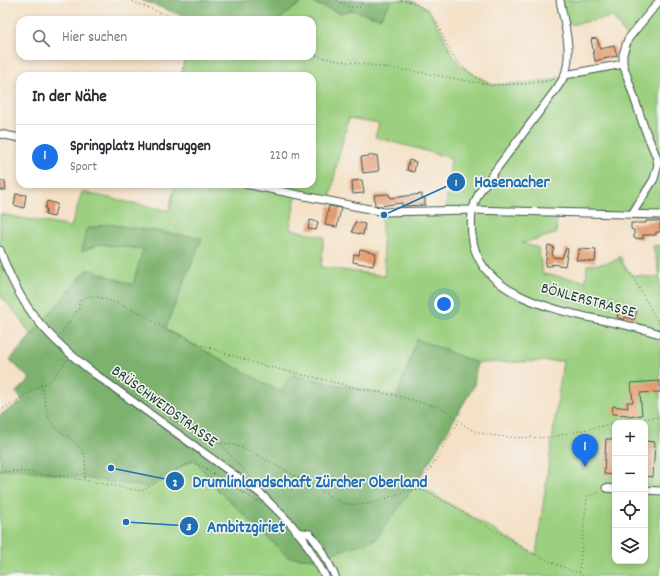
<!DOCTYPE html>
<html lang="de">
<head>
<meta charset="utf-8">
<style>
	:root { --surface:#fff; --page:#f7f7f7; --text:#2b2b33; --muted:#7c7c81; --line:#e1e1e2; --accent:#1a73e8 }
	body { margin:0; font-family:Dekko,sans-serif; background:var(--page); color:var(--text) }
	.controls { position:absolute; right:12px; bottom:12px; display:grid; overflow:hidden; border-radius:8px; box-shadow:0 2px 6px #0003 }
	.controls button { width:36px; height:36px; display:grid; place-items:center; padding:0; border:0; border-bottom:1px solid var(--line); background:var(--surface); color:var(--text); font:20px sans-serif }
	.you { position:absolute; left:444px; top:304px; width:14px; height:14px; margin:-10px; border:3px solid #fff; border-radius:50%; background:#1a73e8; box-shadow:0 0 0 6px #1a73e833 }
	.badge { display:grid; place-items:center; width:26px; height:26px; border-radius:50%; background:var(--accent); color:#fff; font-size:13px; font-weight:700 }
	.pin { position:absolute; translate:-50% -33px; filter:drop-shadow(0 1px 2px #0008) }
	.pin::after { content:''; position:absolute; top:21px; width:14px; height:12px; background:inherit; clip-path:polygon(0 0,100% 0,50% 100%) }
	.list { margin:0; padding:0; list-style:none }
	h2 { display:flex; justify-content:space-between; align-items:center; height:52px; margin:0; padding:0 16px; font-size:17px }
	h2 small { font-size:13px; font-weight:400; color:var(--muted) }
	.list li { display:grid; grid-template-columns:26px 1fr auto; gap:12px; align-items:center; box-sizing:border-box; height:64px; padding:0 16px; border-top:1px solid var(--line) }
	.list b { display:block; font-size:15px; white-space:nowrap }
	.list p { margin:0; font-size:13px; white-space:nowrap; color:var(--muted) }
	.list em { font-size:13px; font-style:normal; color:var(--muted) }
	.icon { flex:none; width:22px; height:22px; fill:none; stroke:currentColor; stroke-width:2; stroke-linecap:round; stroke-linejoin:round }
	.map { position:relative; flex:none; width:660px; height:576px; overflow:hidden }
	.search { position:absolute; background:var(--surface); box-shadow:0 2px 6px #0003; left:16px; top:16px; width:300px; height:44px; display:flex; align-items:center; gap:10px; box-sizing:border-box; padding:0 14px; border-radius:12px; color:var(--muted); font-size:15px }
	.panel { position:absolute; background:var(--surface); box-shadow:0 2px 6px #0003; left:16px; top:72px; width:300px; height:116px; border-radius:12px }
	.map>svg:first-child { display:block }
	.green { fill:#9cd080; stroke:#5e865a; fill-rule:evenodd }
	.forest { fill:#7db26e; stroke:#4e7851 }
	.building { fill:#e49b6f }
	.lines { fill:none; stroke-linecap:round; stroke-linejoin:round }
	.minor-casing { stroke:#3f564a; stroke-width:9 }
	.path { stroke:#3f564a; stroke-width:1; stroke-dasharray:1 3; stroke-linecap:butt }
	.minor { stroke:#fff; stroke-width:7 }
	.labels { text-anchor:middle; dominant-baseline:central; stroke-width:3; stroke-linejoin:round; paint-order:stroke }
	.street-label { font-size:16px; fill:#1f3d34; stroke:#f6f6f2 }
	.leader { fill:none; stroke:#1f6fb2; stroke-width:1.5 }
	.callout-dot { fill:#1f6fb2; stroke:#f6f6f2; stroke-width:1.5 }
	.mark-label { font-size:12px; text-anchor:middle; font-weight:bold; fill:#fff }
	.callout-label { font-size:17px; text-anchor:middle; font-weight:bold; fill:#1f6fb2; stroke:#f6f6f2; stroke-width:3; stroke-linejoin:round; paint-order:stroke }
</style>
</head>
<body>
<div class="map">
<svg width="660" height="576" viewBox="0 0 660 576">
	<rect width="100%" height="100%" fill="#f6f6f2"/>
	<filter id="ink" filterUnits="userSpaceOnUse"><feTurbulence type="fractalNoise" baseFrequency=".025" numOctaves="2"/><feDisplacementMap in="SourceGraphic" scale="8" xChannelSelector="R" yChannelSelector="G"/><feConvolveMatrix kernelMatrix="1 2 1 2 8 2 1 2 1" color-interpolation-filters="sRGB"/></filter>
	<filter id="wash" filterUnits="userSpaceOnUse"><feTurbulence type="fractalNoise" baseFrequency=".012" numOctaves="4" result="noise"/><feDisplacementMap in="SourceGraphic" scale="16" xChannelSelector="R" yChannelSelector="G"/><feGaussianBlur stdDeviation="0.9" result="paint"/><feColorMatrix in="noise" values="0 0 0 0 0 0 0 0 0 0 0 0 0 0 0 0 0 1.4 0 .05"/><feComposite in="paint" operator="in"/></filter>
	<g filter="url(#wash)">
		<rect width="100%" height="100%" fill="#f4e1c7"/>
		<g class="green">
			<path d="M305,0L340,13L352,10L380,18L392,0H409L427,8L442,32L451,52L460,65L475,75L493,85L549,81L565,75L623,64L628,39L613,17L564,26L560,0H660L656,6L660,8V215L557,212L556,234L522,243L538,248L543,274L586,281L587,265C597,264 612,264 621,257L623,264L632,275L660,278V576H0V415L24,402L40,387L376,539L416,484L536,555L563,361L477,363L417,339L397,397L291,375L281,392L165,329L202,238L107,224L82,251L100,244L143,249L133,285L88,269L31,335L19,317L0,295V214L71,227L82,192L169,211L175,184H312V76H181L186,56H312V20H278ZM349,118L379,123L375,137L451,158L446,210L397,215H381L385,276L321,267L324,237L290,229L296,195L330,201L338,158ZM615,423H645V561H615Z"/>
			<polygon points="660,245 660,277 653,246"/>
		</g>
		<g class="forest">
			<polygon points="141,0 305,0 278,20 194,20"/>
			<polygon points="307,0 392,0 380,18 352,10 340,13"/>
			<polygon points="107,224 202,238 165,329 281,392 291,375 397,397 417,339 477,363 474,386 416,484 376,539 316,559 288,557 216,488 194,459 148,487 19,469 0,470 0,415 23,401 16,392 30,379 10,360 88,269 133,285 143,249 100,244 82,251 86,229"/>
		</g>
		<g id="blocks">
			<g class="building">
				<polygon points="597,38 600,49 614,46 617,56 595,61 591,39"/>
				<polygon points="377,155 379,171 363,173 361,157"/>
				<polygon points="409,160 416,162 414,172 407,170"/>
				<polygon points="362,180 364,193 353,194 352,181"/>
				<polygon points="0,181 5,181 6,190 0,190"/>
				<polygon points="16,194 26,195 24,208 14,205"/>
				<polygon points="389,194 390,198 422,194 422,198 425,198 425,205 402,206 402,203 379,206 375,205 374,195"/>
				<polygon points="47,201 57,204 54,217 45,215 47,209 45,209"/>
				<polygon points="329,206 341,208 337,227 325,225"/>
				<polygon points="310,220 318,222 316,230 308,229"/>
				<polygon points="646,221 660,221 660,232 656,232 656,235 643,235 643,239 634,238 634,230 631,229 631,223 646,223"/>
				<polygon points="355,222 365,224 363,235 352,232"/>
				<polygon points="548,245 554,247 552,254 553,254 553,257 562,258 566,248 568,249 565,266 552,264 552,266 545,266"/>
				<polygon points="360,249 376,253 373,266 353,262 354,254 359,255"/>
				<polygon points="579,249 596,250 595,262 576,260"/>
				<polygon points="620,306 637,311 634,320 625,317 624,320 617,317"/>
				<polygon points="660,381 660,392 640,393 642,415 628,417 628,415 612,414 613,406 628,408 627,402 633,402 631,383"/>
				<polygon points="606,439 615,439 615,475 604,474"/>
				<polygon points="645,441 655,442 653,477 645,476"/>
			</g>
		</g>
	</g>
	<g filter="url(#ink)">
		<use href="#blocks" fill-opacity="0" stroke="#3f564a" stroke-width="1"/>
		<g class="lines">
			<defs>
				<g id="minor">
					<path d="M560,0C564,23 573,51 565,74C563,79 560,84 557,88L480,191C472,207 470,217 472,235C479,313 605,315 660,334"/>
					<polyline points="565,75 623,64"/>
					<polyline points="0,134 20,138"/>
					<polyline points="245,184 384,212 472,210 660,215"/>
					<polyline points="632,214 654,179 658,164 656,156 644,127 623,64 623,54 628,39 660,0"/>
					<path d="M0,250C20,308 48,338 95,374L261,494L291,524L304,540L325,576"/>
					<polyline points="606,488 615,489"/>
					<polyline points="645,490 660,491"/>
					<polyline points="297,532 310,534 322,550 335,576"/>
				</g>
			</defs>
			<use href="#minor" class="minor-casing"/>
			<g class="path">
				<polyline points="129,0 179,20"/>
				<path d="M337,0C345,5 351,10 361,6L362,0"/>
				<path d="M401,0C439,6 437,32 455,58C464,70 477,78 489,85"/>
				<polyline points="312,54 333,60 424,73 490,85 523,84 549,81 555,79"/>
				<polyline points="181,76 186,56"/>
				<polyline points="621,257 623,264 632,275 660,326"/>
				<path d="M60,335L79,308V301L82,299L88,296L99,297L137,311L164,328L198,344L261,365L362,389L398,396L441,408C451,413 459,422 469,428C487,439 531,438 552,437L619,422L660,417"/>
				<path d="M41,385L49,420C69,445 92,439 84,480"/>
				<polyline points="0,411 41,385 48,382 60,370 67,360"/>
				<polyline points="170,419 218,442 251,478"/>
				<path d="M218,442L234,445L251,451L344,504C358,505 370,505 382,500C397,495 409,487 425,490L538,556L572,571L579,573L584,576"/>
				<path d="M0,472L19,471L84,480L140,491C156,486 179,464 192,464C195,464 199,465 202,466L263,505"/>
				<polyline points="418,489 459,421"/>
				<polyline points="579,572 587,496 596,494 600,492"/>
			</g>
			<use href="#minor" class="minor"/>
		</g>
	</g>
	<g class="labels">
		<g class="street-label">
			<text transform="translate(588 301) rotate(15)">BÖNLERSTRASSE</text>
			<text transform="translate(164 407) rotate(36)">BRÜSCHWEIDSTRASSE</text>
		</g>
	</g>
	<path class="leader" d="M384 215L456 182M111 468L175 481M126 522L189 526"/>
	<g class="callout-dot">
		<circle cx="384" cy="215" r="4"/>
		<circle cx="111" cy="468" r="4"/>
		<circle cx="126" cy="522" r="4"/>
		<circle cx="456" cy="182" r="10"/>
		<circle cx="175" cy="481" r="10"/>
		<circle cx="189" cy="526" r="10"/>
	</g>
	<g class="mark-label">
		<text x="456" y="186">1</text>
		<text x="175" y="486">2</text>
		<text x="189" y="530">3</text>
	</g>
	<g class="callout-label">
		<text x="512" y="187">Hasenacher</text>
		<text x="310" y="487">Drumlinlandschaft Zürcher Oberland</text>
		<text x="246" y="532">Ambitzgiriet</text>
	</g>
</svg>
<div class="controls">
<button>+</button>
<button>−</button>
<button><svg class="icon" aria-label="locate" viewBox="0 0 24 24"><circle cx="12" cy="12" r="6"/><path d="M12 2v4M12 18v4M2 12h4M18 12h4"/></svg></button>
<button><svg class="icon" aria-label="layers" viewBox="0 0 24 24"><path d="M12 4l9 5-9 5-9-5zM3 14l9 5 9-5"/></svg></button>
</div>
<div class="you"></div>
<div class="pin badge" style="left:585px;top:467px">1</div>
<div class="search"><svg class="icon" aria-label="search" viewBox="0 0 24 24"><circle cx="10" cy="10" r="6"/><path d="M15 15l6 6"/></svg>Hier suchen</div>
<section class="panel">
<h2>In der Nähe<small></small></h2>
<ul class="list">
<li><span class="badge">1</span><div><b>Springplatz Hundsruggen</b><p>Sport</p></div><em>220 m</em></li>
</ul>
</section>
</div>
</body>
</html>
